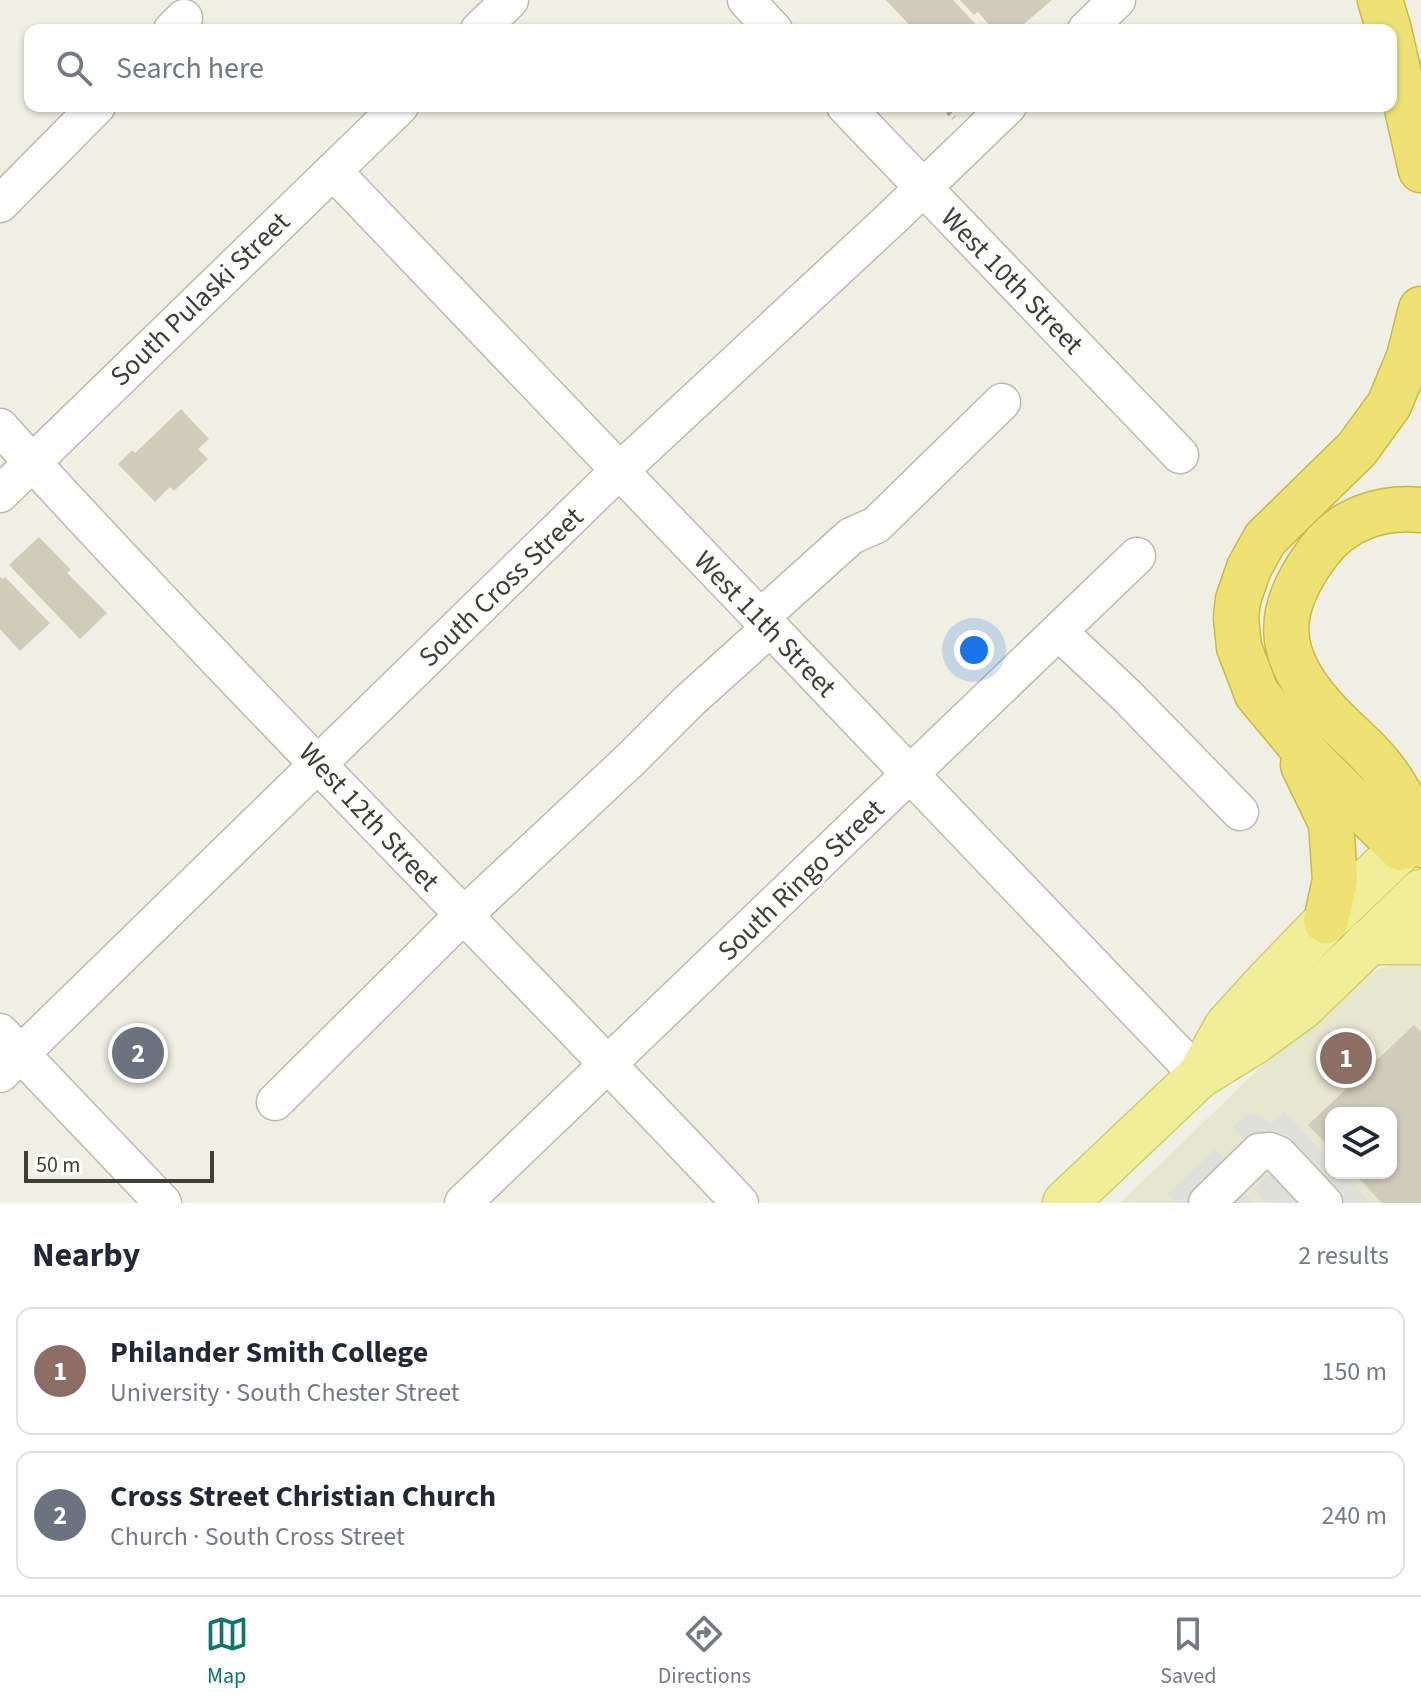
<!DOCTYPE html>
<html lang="en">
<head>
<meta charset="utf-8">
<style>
	:root { --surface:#fff; --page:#f6f6f7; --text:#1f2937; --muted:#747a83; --line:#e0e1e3; --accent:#0f766e }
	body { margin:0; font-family:"Source Sans 3",sans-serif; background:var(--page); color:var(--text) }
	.controls { position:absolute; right:24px; bottom:24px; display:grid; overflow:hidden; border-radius:16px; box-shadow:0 2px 6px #0004 }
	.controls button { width:72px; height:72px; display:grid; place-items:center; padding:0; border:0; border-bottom:2px solid var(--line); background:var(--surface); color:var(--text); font:40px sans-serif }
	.scale { position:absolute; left:24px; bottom:20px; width:190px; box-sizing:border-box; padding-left:8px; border:4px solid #403f34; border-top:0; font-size:22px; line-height:28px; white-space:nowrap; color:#403f34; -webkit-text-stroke:6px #fff; paint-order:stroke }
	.you { position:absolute; left:974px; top:650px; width:28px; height:28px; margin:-20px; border:6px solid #fff; border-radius:50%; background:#1a73e8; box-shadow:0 0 0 12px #1a73e833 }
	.badge { display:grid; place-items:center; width:52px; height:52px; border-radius:50%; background:var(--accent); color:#fff; font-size:26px; font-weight:700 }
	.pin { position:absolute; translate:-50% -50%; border:4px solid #fff; box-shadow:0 2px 8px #0006 }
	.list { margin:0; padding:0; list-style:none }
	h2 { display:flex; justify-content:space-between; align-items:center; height:104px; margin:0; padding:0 32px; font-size:34px }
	h2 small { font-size:26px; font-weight:400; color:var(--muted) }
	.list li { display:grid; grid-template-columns:52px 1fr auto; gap:24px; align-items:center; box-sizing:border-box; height:128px; margin:0 16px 16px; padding:0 16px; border:2px solid var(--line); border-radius:16px }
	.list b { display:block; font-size:30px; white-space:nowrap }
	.list p { margin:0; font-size:26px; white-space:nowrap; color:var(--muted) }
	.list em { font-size:26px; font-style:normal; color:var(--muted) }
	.icon { flex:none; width:44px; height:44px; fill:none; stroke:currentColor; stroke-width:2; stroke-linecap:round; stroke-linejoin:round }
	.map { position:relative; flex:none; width:1421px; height:1203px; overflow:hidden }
	.search { position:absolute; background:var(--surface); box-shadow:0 2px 6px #0004; left:24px; right:24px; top:24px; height:88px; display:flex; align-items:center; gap:20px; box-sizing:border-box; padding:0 28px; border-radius:16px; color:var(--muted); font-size:30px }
	.sheet { height:392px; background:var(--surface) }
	nav { display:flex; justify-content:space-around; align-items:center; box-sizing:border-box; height:112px; border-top:2px solid var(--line); background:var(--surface); font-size:22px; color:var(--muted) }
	nav a { display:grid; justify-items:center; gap:4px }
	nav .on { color:var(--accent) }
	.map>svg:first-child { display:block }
	.education { fill:#e7e6cf; fill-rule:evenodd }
	.parking { fill:#e0e0db }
	.building { fill:#cfccba }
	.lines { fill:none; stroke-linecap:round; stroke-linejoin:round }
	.minor-casing { stroke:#bcbbaa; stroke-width:39 }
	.major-casing { stroke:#d4ce6d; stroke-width:47 }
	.highway-casing { stroke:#c9b944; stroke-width:47 }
	.path { stroke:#b9b69a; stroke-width:5; stroke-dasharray:4 4; stroke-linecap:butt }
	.minor { stroke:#fff; stroke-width:36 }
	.major { stroke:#f1ee9a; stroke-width:44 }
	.highway { stroke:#ece172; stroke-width:44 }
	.labels { text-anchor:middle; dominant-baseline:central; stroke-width:6; stroke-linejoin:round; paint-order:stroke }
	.street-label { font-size:28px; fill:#403f34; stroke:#fff }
</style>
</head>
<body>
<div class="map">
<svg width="1421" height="1203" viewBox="0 0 1421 1203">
	<rect width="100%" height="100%" fill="#efefe4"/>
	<path class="education" d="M1408,958L1421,963V1203H1120L1328,1002L1368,974ZM1331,1113H1391V1173H1331Z"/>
	<polygon class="parking" points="1284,1111 1331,1161 1314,1180 1320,1187 1335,1173 1343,1173 1371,1203 1267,1203 1254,1189 1269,1174 1270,1170 1264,1169 1245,1186 1244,1193 1254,1203 1177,1203 1168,1194 1215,1149 1228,1163 1245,1141 1233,1127 1250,1112 1272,1123"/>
	<g class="building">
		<polygon points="886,0 953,0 981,30 914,30"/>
		<polygon points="960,0 1052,0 1017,30 984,30 991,27 978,12 974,15"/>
		<polygon points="181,409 209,439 198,449 208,459 174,491 170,487 155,502 118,464 132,450 135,453"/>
		<polygon points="39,537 71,570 67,573 107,613 80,639 9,565"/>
		<polygon points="0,577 3,579 5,577 50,623 20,651 0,629"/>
		<polygon points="1414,1025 1421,1033 1421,1203 1382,1203 1354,1173 1391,1173 1391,1113 1331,1113 1331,1149 1308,1125"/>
	</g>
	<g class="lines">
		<defs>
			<g id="minor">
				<polyline points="746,0 774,30"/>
				<polyline points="172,30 184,18"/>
				<polyline points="479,30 510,0"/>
				<polyline points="1086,30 1117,0"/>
				<polyline points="845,106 1180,455"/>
				<polyline points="333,171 1199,1076"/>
				<polyline points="0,204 97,106"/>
				<path d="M0,427C241,692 495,943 740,1203"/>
				<polyline points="0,494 400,106"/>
				<polyline points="760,618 851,536 876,525 1002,402"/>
				<polyline points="1059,632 1127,696 1240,812"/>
				<polyline points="0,1032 163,1203"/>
				<polyline points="0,1074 600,489 893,217 1008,106"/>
				<polyline points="275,1102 445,933 630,760 689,701 770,628"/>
				<polyline points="463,1203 1137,556"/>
				<polyline points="1207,1203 1259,1152 1270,1151 1279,1155 1324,1203"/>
			</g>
			<g id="major">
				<polyline points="1368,942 1421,942"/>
				<polyline points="1204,1067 1227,1026 1268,981 1326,921 1421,830"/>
				<polyline points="1065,1203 1199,1076 1254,1042 1302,1007 1421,892"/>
			</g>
			<g id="highway">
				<polyline points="1380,0 1389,30"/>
				<polyline points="1391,39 1421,170"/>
				<path d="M1421,510C1381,506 1343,519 1319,551C1275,609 1274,653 1324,708C1341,728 1363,744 1380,765C1399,789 1413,815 1421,845"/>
				<polyline points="1303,765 1331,823 1335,880 1326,921"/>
				<polyline points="1401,848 1312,760 1257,694 1239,647 1236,618 1238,600 1249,568 1265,539 1357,449 1389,405 1409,357 1421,309"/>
			</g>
		</defs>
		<use href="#minor" class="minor-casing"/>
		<use href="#major" class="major-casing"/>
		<use href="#highway" class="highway-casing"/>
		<polyline class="path" points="942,106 954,118"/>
		<use href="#minor" class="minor"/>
		<use href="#major" class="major"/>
		<use href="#highway" class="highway"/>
	</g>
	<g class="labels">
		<g class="street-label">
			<text transform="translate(1012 281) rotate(46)">West 10th Street</text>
			<text transform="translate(200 299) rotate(-44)">South Pulaski Street</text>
			<text transform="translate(501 587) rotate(-44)">South Cross Street</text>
			<text transform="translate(765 624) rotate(46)">West 11th Street</text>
			<text transform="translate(369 817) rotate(47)">West 12th Street</text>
			<text transform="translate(801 880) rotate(-44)">South Ringo Street</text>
		</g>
	</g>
</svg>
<div class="controls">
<button><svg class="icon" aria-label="layers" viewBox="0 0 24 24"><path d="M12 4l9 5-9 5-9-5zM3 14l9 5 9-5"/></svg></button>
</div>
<div class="scale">50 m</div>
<div class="you"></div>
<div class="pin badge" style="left:1346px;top:1058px;background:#8d6e63">1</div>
<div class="pin badge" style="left:138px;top:1053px;background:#6b7280">2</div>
<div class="search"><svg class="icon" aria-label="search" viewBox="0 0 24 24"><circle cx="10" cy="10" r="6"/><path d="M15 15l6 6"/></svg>Search here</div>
</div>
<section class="sheet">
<h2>Nearby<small>2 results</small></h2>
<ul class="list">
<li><span class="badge" style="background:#8d6e63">1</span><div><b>Philander Smith College</b><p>University · South Chester Street</p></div><em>150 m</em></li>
<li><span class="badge" style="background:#6b7280">2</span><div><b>Cross Street Christian Church</b><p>Church · South Cross Street</p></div><em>240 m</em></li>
</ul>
</section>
<nav>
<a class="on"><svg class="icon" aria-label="map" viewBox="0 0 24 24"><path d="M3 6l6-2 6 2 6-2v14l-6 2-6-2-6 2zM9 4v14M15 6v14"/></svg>Map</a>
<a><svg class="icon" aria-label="directions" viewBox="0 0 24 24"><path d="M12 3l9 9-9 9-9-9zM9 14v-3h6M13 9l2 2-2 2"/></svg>Directions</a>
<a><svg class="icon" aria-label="saved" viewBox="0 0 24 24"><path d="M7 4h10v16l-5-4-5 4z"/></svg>Saved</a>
</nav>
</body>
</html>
